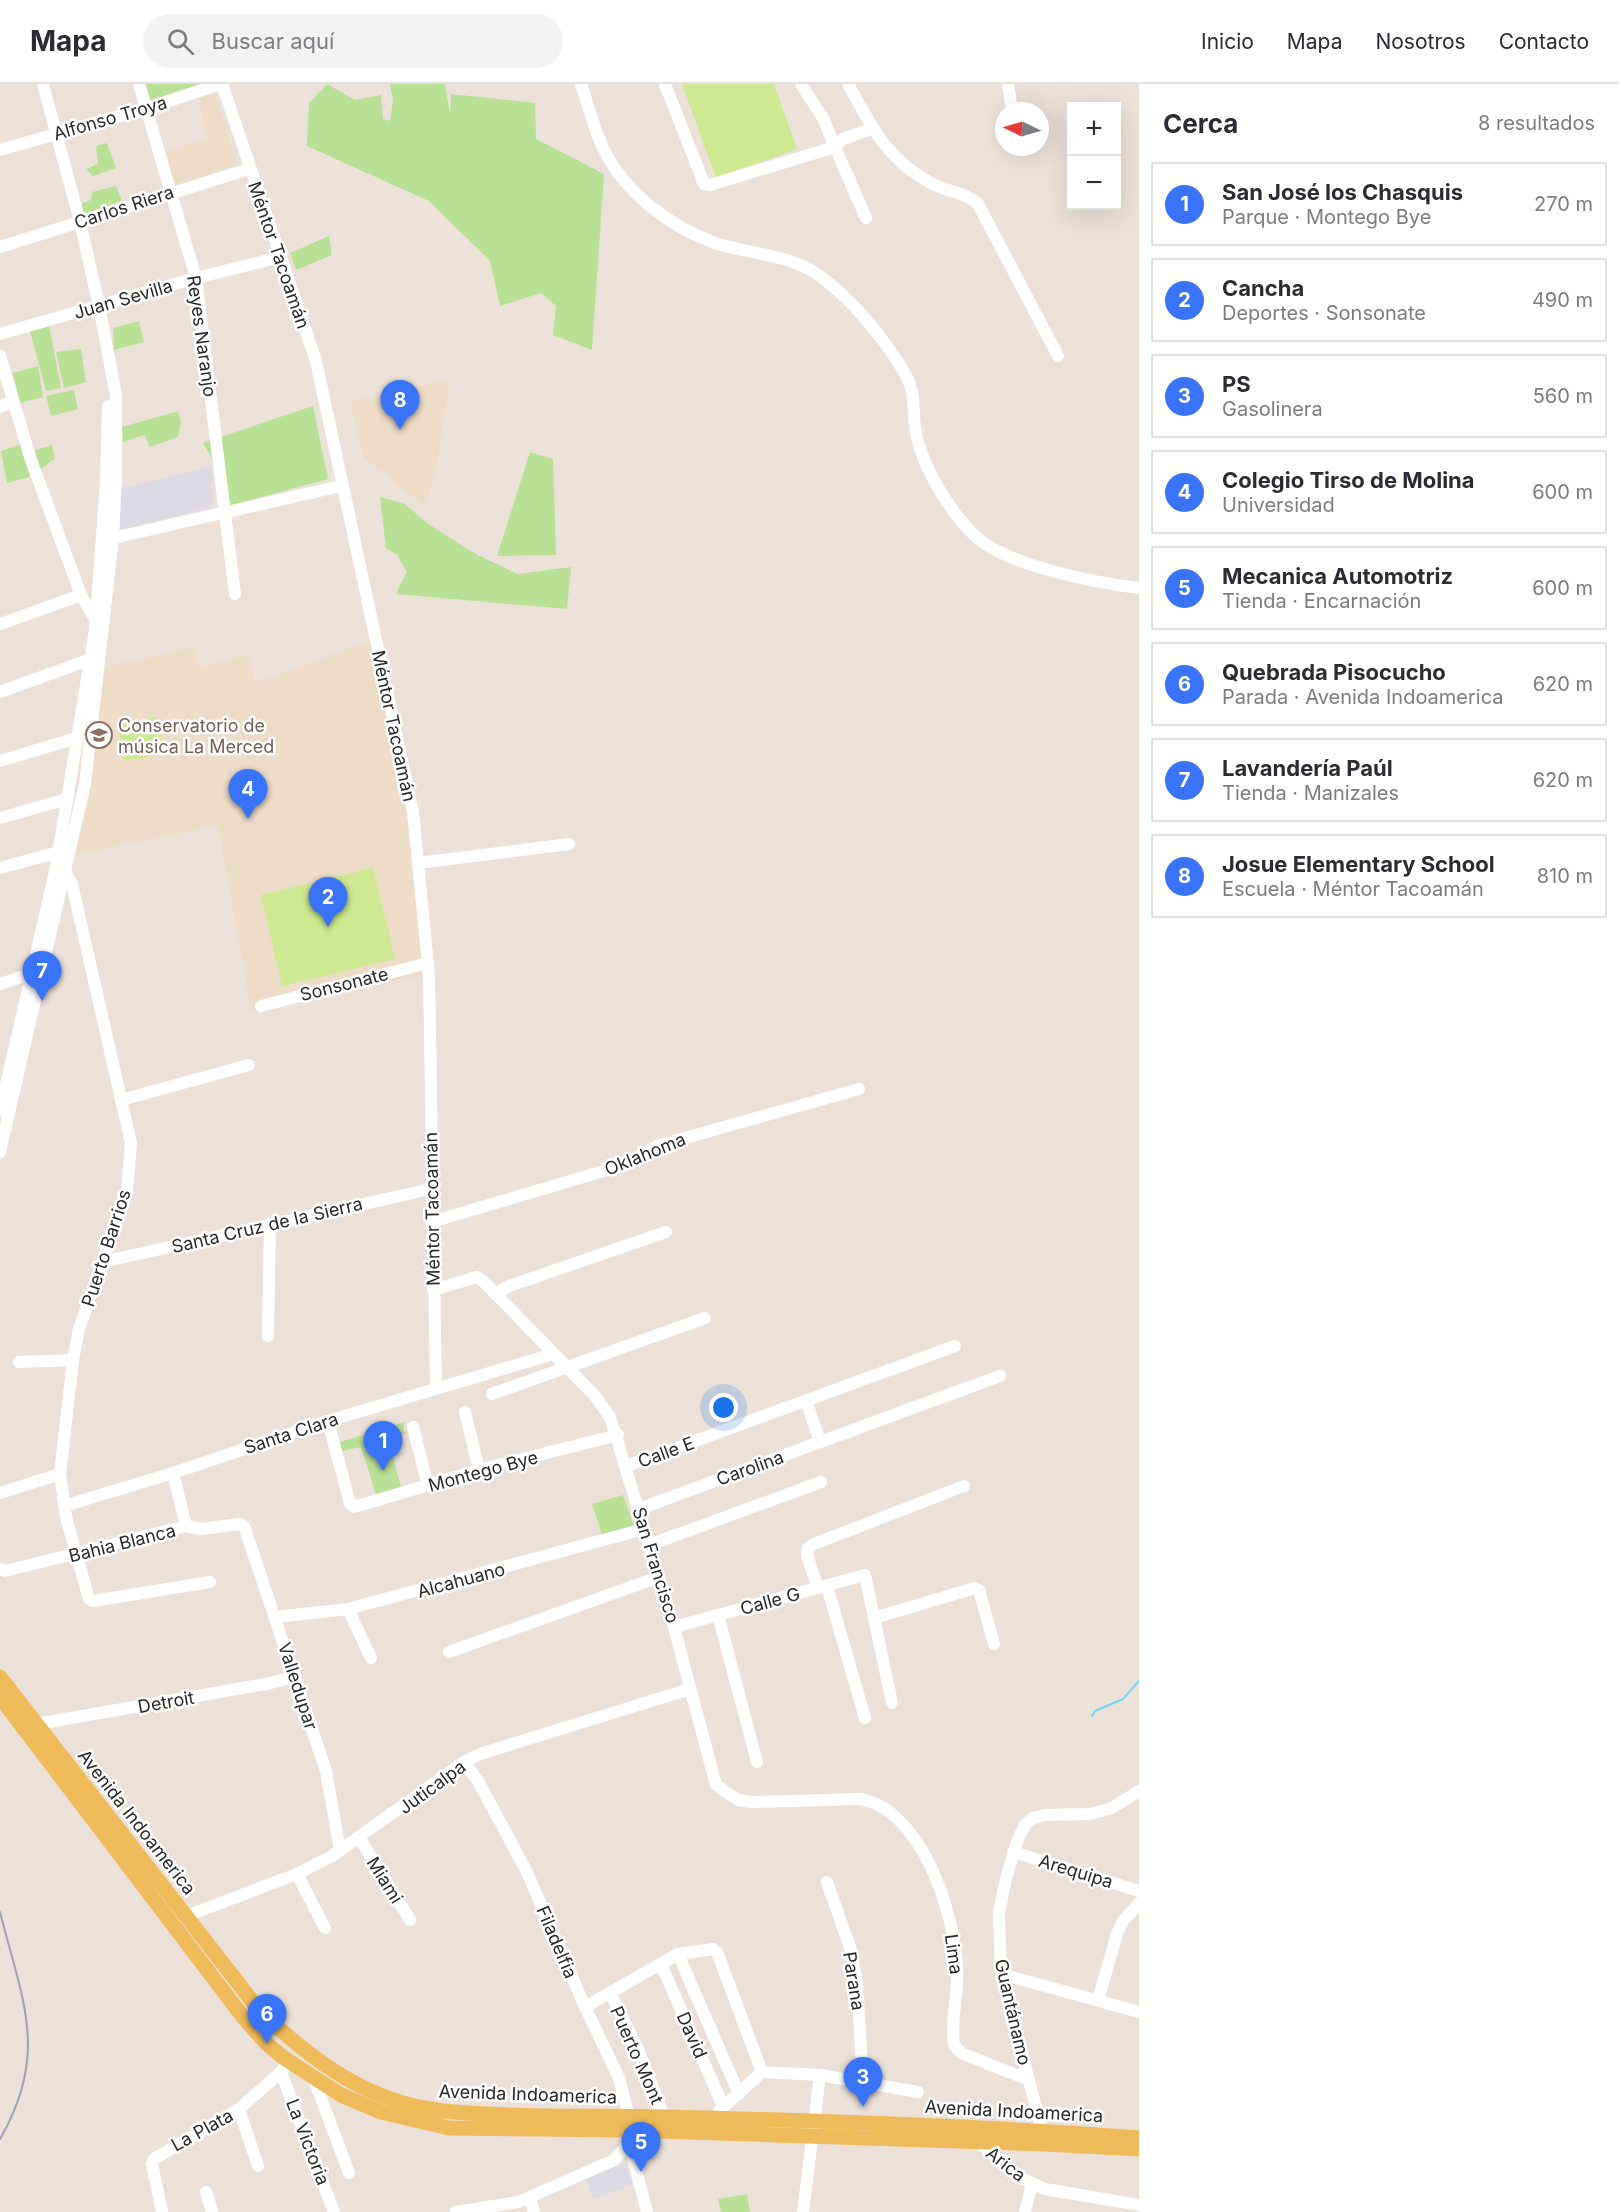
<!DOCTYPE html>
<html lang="es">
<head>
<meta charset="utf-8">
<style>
	:root { --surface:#fff; --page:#f2f2f3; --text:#2b2b33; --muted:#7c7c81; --line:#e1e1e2; --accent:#3974f8 }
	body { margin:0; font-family:Inter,sans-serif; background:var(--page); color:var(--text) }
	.controls { position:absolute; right:18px; top:18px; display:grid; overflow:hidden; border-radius:0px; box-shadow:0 6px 24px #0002 }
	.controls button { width:54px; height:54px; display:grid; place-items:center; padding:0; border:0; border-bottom:2px solid var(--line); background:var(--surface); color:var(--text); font:30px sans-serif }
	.compass { position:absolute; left:995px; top:18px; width:54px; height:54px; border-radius:50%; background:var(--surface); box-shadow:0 6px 24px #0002; rotate:275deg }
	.you { position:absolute; left:724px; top:1324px; width:21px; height:21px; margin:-15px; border:4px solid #fff; border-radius:50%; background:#1a73e8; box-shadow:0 0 0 9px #1a73e833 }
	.badge { display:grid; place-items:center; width:39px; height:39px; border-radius:50%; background:var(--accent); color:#fff; font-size:20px; font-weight:700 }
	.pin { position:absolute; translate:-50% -50px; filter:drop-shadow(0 2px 3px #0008) }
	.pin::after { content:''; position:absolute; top:32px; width:21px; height:18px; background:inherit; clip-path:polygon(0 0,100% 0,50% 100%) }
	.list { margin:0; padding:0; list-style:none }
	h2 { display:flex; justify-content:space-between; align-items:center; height:78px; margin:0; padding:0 24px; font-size:26px }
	h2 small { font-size:20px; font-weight:400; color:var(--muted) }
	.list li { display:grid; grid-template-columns:39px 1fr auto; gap:18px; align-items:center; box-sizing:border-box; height:84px; margin:0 12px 12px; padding:0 12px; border:2px solid var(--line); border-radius:0px }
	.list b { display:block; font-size:22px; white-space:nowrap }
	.list p { margin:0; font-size:20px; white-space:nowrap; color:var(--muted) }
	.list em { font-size:20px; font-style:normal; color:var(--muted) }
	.icon { flex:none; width:33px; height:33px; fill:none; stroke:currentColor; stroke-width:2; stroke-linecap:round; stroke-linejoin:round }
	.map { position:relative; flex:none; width:1139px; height:2128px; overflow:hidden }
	header { display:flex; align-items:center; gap:36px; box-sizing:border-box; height:84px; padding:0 30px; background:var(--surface); border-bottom:2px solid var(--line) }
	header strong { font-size:28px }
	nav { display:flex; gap:33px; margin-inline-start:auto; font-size:21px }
	.search { width:420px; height:54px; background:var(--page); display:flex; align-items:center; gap:15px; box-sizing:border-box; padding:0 21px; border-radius:33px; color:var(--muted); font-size:22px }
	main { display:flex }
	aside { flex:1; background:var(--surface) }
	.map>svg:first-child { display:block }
	.industrial { fill:#dcdae3 }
	.education { fill:#eddcc8 }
	.green { fill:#b9e195 }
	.pitch { fill:#cee991 }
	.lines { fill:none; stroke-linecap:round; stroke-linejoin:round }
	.stream { stroke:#6cdbed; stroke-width:2 }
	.minor { stroke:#fff; stroke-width:12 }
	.major { stroke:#efba5a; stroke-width:15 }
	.rail { stroke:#9ca2b2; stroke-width:2 }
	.labels { text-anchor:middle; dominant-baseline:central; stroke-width:5; stroke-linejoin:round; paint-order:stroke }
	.street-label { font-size:18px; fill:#282828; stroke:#fff }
	.education-label { font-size:18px; fill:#785e54; stroke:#fff; text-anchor:start }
</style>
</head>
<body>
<header>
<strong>Mapa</strong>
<div class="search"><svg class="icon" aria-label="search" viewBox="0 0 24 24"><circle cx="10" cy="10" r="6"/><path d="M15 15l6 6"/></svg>Buscar aquí</div>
<nav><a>Inicio</a><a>Mapa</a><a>Nosotros</a><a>Contacto</a></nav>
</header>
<main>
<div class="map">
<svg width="1139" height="2128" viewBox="0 0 1139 2128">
	<rect width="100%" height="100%" fill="#ebe1d9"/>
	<g class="industrial">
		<polygon points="212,382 213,423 120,446 121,404"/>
		<polygon points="625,2079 633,2101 593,2115 585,2093"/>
	</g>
	<g class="education">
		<polygon points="214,6 238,81 175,102 163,68 207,54 198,11"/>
		<polygon points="450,295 438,374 426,423 364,374 350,318"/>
		<polygon points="375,555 413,728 429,890 251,927 218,742 76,770 106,583 192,563 198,584 248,570 255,599"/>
	</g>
	<g class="green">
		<polygon points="146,0 200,0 150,16"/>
		<polygon points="327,0 355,16 381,11 383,35 390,37 393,17 390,0 445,0 450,31 451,10 535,19 536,55 604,90 592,266 553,251 556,222 541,209 500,222 490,177 429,117 307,62 309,19"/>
		<polygon points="107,59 116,84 93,92 86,85 98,80 96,62"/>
		<polygon points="116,102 122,117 84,130 81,120 91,116 92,108"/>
		<polygon points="329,152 332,171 296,186 290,169"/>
		<polygon points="139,237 144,258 114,266 113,244"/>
		<polygon points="49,241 61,304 46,307 30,247"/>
		<polygon points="81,265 86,298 64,304 56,268"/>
		<polygon points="38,282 43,313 20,319 13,289"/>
		<polygon points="74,306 78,325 51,332 46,312"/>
		<polygon points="313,322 328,395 225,423 221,390 203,359"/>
		<polygon points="178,327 181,338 178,353 150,363 144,351 123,358 122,343"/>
		<polygon points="21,360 30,393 7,399 1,367"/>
		<polygon points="52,361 55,374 40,386 35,366"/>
		<polygon points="530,368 553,375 556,471 497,472"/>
		<polygon points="380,413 405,420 427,439 474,469 517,490 571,483 567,525 396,510 407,488 397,471 386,464"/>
		<polygon points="405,1338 403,1346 407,1349 388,1355 402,1407 377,1414 361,1363 342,1367 340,1358"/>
		<polygon points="623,1411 635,1444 603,1454 592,1420"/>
		<polygon points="747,2110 750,2128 721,2128 718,2115"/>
	</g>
	<g class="pitch">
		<polygon points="682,0 774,0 797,65 716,94"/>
		<polygon points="157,633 164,670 125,677 118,642"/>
		<polygon points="373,784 395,875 282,902 261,811"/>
	</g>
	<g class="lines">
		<polyline class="stream" points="1092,1632 1095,1627 1123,1615 1139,1597"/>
		<g class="minor">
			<polyline points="139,0 196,194 235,510"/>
			<polyline points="222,0 316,277 413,728 429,891 436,1305"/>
			<path d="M581,0C588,21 594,44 603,64C624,108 670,143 715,159C743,168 776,170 803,182C821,190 839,207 853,221C871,240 899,275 909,298C915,312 913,328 915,343C920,379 947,424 973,450C1003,481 1096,499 1139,504"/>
			<polyline points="665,0 704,100 710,101 835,63 866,134"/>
			<polyline points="801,0 823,34 835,63 843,55 871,45"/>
			<path d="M848,0C872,43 886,75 931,99C947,108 965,108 978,120L1058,272"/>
			<polyline points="1008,0 1012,27"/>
			<polyline points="0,66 148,24 220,0"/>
			<polyline points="0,163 249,85"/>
			<polyline points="0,250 196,194 281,173"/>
			<polyline points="0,272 30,373 81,511"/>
			<polyline points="0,323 11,317"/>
			<polyline points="113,454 341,402"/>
			<polyline points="0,540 81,511 95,535"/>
			<polyline points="0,608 91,575"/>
			<polyline points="0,677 77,654"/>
			<polyline points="0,734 67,715"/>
			<polyline points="418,779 569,760"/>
			<polyline points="0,784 59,768"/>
			<polyline points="66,789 72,800 131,1059 127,1107 79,1245 73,1276 60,1390 66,1433 89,1515 93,1517 210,1498"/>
			<polyline points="0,900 33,889"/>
			<polyline points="261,922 428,879"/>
			<polyline points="121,1016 249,981"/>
			<polyline points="0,1027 56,783 95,546 106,398 108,322"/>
			<polyline points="0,1068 85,700 113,454 116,391 116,311 99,222 80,138 43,0"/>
			<polyline points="431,1138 631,1079 657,1062 859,1005"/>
			<polyline points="102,1178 431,1105"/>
			<path d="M433,1206L477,1193L482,1196L595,1312L610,1333L674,1543L716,1701L738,1716L752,1718L860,1715C922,1726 954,1828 957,1883C959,1909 950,1936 954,1961L961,1969L1029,1996"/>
			<polyline points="495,1210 509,1202 666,1148"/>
			<polyline points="268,1252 270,1140"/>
			<polyline points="19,1278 73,1276"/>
			<polyline points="492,1310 705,1234"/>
			<polyline points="465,1328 479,1386"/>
			<polyline points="328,1337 350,1420 354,1423 479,1386 618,1351"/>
			<polyline points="413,1343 428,1402"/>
			<polyline points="820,1358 1000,1292"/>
			<polyline points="627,1382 955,1262"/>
			<polyline points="173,1389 186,1442"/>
			<polyline points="0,1409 60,1390"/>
			<polyline points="64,1422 173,1389 328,1337 553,1270"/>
			<polyline points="639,1425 820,1358 806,1316"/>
			<polyline points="649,1461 821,1398"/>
			<polyline points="0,1485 5,1487 186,1442 201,1445 240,1440 244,1442 326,1687 340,1766"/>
			<polyline points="827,1502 865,1634"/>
			<polyline points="818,1504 807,1471 808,1464 814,1460 964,1402"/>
			<polyline points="348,1525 371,1574"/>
			<polyline points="718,1531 757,1678"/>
			<polyline points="275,1533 348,1525 644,1445"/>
			<polyline points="874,1534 975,1504 979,1506 994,1560"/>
			<polyline points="674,1543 865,1491 892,1619"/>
			<polyline points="449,1568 659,1493"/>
			<polyline points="37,1640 271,1599 295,1592"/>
			<polyline points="464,1678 478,1697 527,1788 585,1923 619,1994 629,2033 629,2059 647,2128"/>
			<polyline points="360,1755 410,1836"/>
			<polyline points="1013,1768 1139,1807"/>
			<polyline points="297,1790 325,1844"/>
			<polyline points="827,1798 851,1866 857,1899 863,1999"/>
			<polyline points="186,1832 297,1790 332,1772 464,1678 480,1670 690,1605"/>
			<polyline points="678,1870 739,2010"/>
			<polyline points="661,1880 723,2022"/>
			<polyline points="1001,1890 1139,1928"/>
			<polyline points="610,1909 638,1965 664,2033"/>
			<polyline points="1098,1916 1117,1850 1123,1837 1139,1819"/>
			<polyline points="585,1923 678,1870 713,1865 717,1868 762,1988"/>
			<polyline points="281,1988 334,2128"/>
			<polyline points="762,1988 820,1991 918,2008"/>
			<polyline points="314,1995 349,2089"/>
			<polyline points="239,2025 258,2082"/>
			<polyline points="719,2027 762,1988"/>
			<polyline points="1044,2054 1001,1890 999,1829 1006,1794 1018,1755 1025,1741 1033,1734 1045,1731 1090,1730 1112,1724 1139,1707"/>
			<polyline points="978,2058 1021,2094 1045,2105 1139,2121"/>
			<polyline points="206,2108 212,2128"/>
			<polyline points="530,2113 534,2128"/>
			<polyline points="162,2128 152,2080 154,2075 239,2025 281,1988 288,1977"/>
			<polyline points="456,2128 518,2118 530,2113 614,2076 629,2059"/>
			<polyline points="803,2128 820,1991"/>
			<polyline points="1025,2128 1032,2100"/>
		</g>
		<g class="major">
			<path d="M0,1593L263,1931C305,1968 345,2001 399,2018C429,2027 459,2029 489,2030C548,2034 607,2031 667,2033C824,2037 982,2042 1139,2054"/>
			<polyline points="0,1613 243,1933 267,1960 284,1974 341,2011 381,2028 449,2044 629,2046 1045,2060 1139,2065"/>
		</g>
		<path class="rail" d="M0,1828C22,1916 50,1969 0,2055"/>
	</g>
	<defs>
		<symbol id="school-ring" viewBox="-11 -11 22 22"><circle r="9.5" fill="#fff" stroke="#8d6e63" stroke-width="1.5"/><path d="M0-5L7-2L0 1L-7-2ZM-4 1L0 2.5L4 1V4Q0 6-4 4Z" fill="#8d6e63"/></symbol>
	</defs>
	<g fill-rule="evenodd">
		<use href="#school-ring" x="84" y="636" width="30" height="30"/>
	</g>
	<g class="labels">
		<g class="street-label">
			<text transform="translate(110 34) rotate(-16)">Alfonso Troya</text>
			<text transform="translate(124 123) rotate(-18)">Carlos Riera</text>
			<text transform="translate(279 171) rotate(71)">Méntor Tacoamán</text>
			<text transform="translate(123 215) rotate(-16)">Juan Sevilla</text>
			<text transform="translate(202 252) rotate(82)">Reyes Naranjo</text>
			<text transform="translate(394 642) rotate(78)">Méntor Tacoamán</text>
			<text transform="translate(344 900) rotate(-14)">Sonsonate</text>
			<text transform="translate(645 1070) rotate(-22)">Oklahoma</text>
			<text transform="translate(432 1125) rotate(-91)">Méntor Tacoamán</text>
			<text transform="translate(267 1141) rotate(-13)">Santa Cruz de la Sierra</text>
			<text transform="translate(106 1164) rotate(-72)">Puerto Barrios</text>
			<text transform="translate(291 1349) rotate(-18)">Santa Clara</text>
			<text transform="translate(666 1368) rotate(-20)">Calle E</text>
			<text transform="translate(750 1384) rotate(-20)">Carolina</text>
			<text transform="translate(483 1387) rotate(-15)">Montego Bye</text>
			<text transform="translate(122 1459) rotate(-14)">Bahia Blanca</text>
			<text transform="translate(656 1481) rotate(73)">San Francisco</text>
			<text transform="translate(461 1496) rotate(-15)">Alcahuano</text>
			<text transform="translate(770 1517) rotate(-15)">Calle G</text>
			<text transform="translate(298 1602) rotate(72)">Valledupar</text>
			<text transform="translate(166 1618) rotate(-10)">Detroit</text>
			<text transform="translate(432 1703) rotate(-36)">Juticalpa</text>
			<text transform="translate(137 1738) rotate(52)">Avenida Indoamerica</text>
			<text transform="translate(1076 1787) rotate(17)">Arequipa</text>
			<text transform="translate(385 1796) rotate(58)">Miami</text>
			<text transform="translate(557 1858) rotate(67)">Filadelfia</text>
			<text transform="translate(954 1870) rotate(82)">Lima</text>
			<text transform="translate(854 1897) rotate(81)">Parana</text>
			<text transform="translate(1013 1928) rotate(77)">Guantánamo</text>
			<text transform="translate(692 1951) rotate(66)">David</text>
			<text transform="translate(637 1971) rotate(66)">Puerto Mont</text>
			<text transform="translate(528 2010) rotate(2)">Avenida Indoamerica</text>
			<text transform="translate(1014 2027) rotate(3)">Avenida Indoamerica</text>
			<text transform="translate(202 2046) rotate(-29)">La Plata</text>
			<text transform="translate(308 2058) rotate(69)">La Victoria</text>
			<text transform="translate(1006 2080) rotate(38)">Arica</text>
		</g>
		<g class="education-label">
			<text x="118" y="641">Conservatorio de<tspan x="118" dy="21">música La Merced</tspan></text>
		</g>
	</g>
</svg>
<div class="controls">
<button>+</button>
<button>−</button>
</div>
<svg class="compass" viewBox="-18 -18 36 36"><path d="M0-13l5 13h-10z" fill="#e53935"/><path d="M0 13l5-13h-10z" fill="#7c7c81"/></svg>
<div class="you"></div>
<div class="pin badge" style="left:383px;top:1387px">1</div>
<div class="pin badge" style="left:328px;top:843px">2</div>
<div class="pin badge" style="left:863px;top:2023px">3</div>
<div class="pin badge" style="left:248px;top:735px">4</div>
<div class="pin badge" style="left:641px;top:2088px">5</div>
<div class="pin badge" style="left:267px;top:1960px">6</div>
<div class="pin badge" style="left:42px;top:917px">7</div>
<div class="pin badge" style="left:400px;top:346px">8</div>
</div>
<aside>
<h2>Cerca<small>8 resultados</small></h2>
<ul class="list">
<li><span class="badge">1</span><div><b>San José los Chasquis</b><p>Parque · Montego Bye</p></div><em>270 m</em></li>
<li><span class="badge">2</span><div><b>Cancha</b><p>Deportes · Sonsonate</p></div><em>490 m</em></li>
<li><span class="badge">3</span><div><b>PS</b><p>Gasolinera</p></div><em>560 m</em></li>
<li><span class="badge">4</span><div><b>Colegio Tirso de Molina</b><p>Universidad</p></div><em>600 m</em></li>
<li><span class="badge">5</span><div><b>Mecanica Automotriz</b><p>Tienda · Encarnación</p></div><em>600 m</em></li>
<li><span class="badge">6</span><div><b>Quebrada Pisocucho</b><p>Parada · Avenida Indoamerica</p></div><em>620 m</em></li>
<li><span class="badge">7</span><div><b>Lavandería Paúl</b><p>Tienda · Manizales</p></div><em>620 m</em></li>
<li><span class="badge">8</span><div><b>Josue Elementary School</b><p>Escuela · Méntor Tacoamán</p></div><em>810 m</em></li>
</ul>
</aside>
</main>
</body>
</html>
